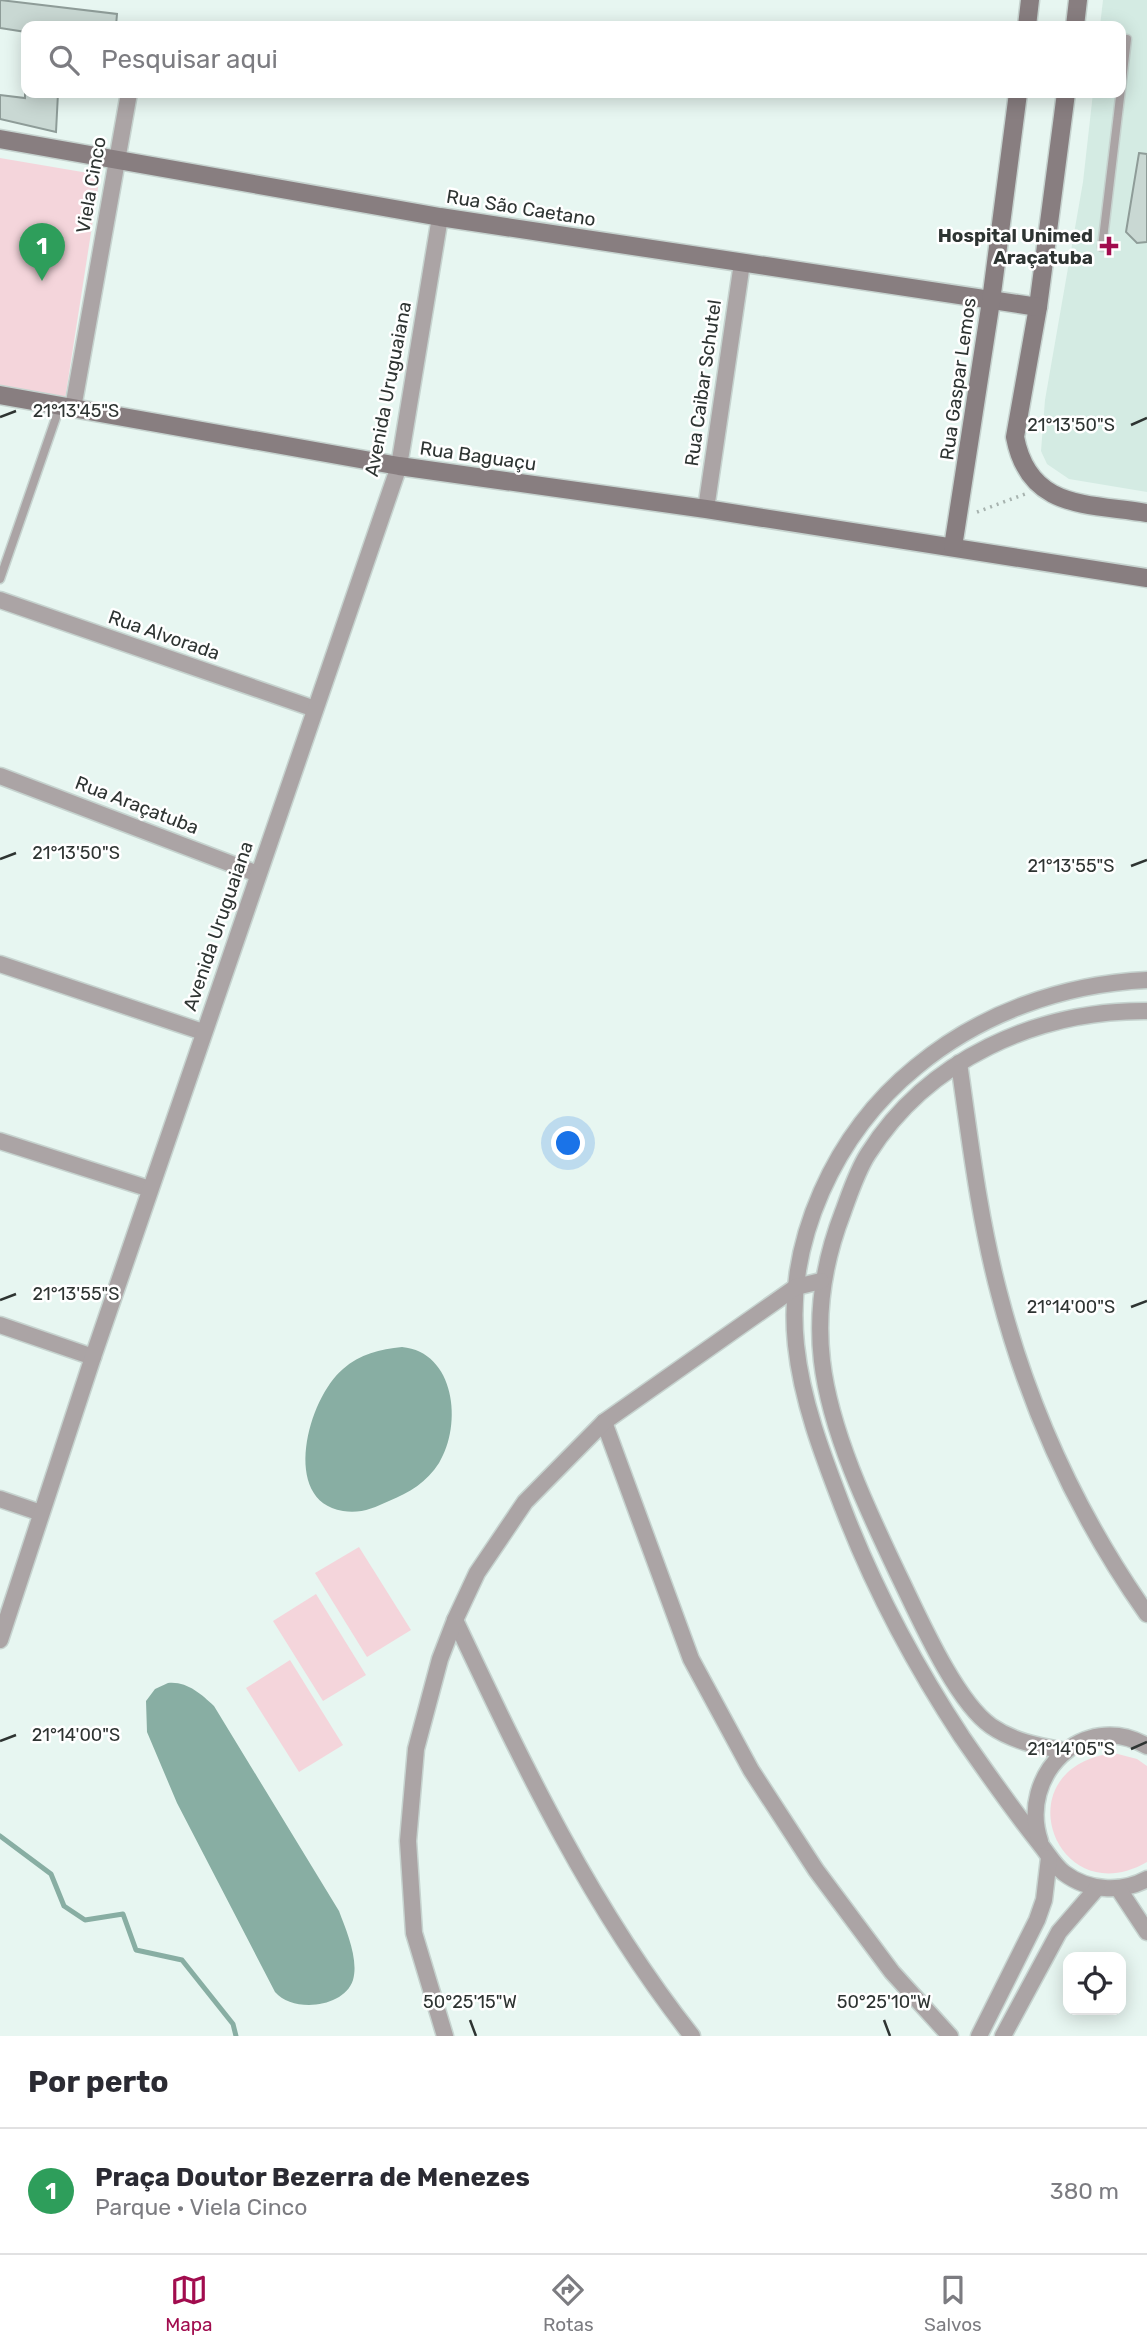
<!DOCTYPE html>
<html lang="pt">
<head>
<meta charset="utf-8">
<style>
	:root { --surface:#fff; --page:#f7f7f7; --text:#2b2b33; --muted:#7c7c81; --line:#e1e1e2; --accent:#a10c4e }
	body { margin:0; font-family:Rubik,sans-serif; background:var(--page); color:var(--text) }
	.controls { position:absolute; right:21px; bottom:21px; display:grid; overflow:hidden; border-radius:14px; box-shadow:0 4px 18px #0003 }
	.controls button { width:63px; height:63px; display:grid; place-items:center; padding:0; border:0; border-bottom:2px solid var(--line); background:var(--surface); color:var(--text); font:35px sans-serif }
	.you { position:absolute; left:569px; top:1144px; width:24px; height:24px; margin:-18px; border:5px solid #fff; border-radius:50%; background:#1a73e8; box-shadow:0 0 0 10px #1a73e833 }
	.badge { display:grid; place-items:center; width:46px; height:46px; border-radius:50%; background:var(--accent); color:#fff; font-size:23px; font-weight:700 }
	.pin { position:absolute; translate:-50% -58px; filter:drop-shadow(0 2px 4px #0008) }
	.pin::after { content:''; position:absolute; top:37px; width:24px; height:21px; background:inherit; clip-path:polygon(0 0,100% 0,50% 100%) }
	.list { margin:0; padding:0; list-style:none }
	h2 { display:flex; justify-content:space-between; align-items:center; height:91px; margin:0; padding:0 28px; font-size:30px }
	h2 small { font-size:23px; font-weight:400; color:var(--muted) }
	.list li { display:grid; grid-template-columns:46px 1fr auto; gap:21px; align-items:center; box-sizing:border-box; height:126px; padding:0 28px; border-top:2px solid var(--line) }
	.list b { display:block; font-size:26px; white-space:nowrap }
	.list p { margin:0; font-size:23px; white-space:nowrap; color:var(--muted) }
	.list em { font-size:23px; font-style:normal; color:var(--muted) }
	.icon { flex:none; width:38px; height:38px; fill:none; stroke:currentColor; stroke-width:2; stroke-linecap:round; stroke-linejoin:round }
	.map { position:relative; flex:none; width:1147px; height:2036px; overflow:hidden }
	.search { position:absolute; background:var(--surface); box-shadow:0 4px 18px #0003; left:21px; right:21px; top:21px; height:77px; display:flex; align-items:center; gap:18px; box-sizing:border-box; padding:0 24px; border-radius:14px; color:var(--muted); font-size:26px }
	.sheet { height:217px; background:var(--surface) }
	nav { display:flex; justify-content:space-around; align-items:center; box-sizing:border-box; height:98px; border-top:2px solid var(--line); background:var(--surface); font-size:19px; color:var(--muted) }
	nav a { display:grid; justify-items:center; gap:4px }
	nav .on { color:var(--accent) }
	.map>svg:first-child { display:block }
	.built { fill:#d4ebe3 }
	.green { fill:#f4d5db }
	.water { fill:#88aea3 }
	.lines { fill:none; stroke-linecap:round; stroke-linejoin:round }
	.stream { stroke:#88aea3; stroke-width:5 }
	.building { fill:#c9d8d3; stroke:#8e9c98; stroke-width:2 }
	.lane-casing { stroke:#c6d3cf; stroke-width:11 }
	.street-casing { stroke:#c6d3cf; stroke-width:19 }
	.secondary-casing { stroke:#c6d3cf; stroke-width:21 }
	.path { stroke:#a7b3af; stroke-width:3.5; stroke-dasharray:2 5; stroke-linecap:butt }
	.lane { stroke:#aba4a5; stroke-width:8 }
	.street { stroke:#aba4a5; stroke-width:16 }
	.secondary { stroke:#887e80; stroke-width:18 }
	.ticks { fill:none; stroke:#2e3432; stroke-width:2.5 }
	.poi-dot { fill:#a10c4e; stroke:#fff; stroke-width:2.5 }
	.labels { text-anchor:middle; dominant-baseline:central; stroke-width:5; stroke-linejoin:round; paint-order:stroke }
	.street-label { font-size:19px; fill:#2e3432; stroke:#fff }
	.poi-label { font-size:19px; font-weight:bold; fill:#2e3432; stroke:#fff; text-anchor:end }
	.ticks-label { font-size:18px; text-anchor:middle; fill:#2e3432; stroke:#fff; stroke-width:5; stroke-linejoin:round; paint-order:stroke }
</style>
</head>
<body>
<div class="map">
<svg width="1147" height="2036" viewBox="0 0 1147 2036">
	<rect width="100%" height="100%" fill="#e7f6f1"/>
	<polygon class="built" points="1103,0 1147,0 1147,492 1069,479 1047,464 1041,451 1045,400 1083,182 1093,93 1121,93 1121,26 1100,26"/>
	<g class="green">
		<polygon points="0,158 100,175 65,399 0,387"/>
		<polygon points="359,1547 411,1630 367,1657 315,1573"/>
		<polygon points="316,1594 366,1675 323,1701 273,1621"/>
		<polygon points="290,1660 343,1745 299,1772 246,1688"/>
		<path d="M1114,1753L1137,1759L1147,1766V1862C1055,1915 1001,1767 1114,1753Z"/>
	</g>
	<g class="water">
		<path d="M402,1347C455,1352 463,1424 439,1463C427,1482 409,1493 389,1501C374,1508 360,1514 343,1511C280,1501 308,1398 343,1369C360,1354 380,1349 402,1347Z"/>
		<path d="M168,1683C187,1681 201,1694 214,1706L339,1911C346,1930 359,1959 353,1980C344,2008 293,2013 275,1992L177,1803L147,1732L146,1701L155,1689Z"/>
	</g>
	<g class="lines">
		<polyline class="stream" points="0,1836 51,1874 64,1906 85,1920 123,1914 136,1950 182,1960 233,2024 236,2036"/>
	</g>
	<g class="building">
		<polygon points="0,0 117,14 116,26 26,26 26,32 0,28"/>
		<polygon points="25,93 58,93 56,132 0,119 0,95 25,98"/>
		<polygon points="1139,153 1147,154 1147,242 1137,243 1126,232"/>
	</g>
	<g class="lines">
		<defs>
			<g id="lane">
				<polyline points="1102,247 1127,39"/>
				<polyline points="0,579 60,406"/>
			</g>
			<g id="street">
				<polyline points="73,408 129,93"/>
				<polyline points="706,509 742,263"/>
				<polyline points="0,600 315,709"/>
				<polyline points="0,776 258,874"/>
				<polyline points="0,964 203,1032"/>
				<path d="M1147,980C1063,984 981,1013 916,1067C835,1133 785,1241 796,1345C802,1402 823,1456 843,1508C874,1589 914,1664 962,1737C987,1773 1012,1809 1040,1844C1048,1854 1054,1865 1064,1873C1088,1891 1121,1893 1147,1879"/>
				<path d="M959,1063C970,1140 979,1218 999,1293C1029,1409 1078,1516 1147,1614"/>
				<polyline points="0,1141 150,1189"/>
				<polyline points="0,1325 93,1357"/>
				<polyline points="604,1422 691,1659 751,1770 816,1870 892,1972 950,2036"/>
				<polyline points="0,1499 41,1513"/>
				<path d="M455,1620C524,1766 591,1908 692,2036"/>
				<polyline points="0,1640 93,1357 399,466 440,217"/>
				<path d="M1066,1751C1039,1746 1014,1742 991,1726C955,1701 918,1615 898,1574C868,1511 830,1431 822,1361C816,1309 824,1261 843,1212C850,1193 857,1171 868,1154C928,1059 1038,1010 1147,1011"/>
				<path d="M1040,1841C1018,1776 1083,1709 1147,1746"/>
				<polyline points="1118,1888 1147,1932"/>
				<polyline points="445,2036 414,1933 408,1841 416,1749 440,1659 455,1620 477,1573 525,1502 604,1422 796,1287 821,1281"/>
				<polyline points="979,2036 1037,1920 1044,1900 1049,1858"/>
				<polyline points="1003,2036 1059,1932 1097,1888"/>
			</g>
			<g id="secondary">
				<polyline points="1027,26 1030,0"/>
				<polyline points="1075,26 1078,0"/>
				<path d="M1066,93L1038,307L1015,437C1029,510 1087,503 1147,513"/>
				<polyline points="0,139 440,217 1038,307"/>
				<polyline points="0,395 399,466 706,509 1147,578"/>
				<polyline points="953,547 991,301 1018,93"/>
			</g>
		</defs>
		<use href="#lane" class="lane-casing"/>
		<use href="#street" class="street-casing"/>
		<use href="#secondary" class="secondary-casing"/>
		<polyline class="path" points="977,512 1025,494"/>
		<use href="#lane" class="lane"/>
		<use href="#street" class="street"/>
		<use href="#secondary" class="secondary"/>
	</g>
	<path class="ticks" d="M0,417L16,411M1131,425L1147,418M0,859L16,853M1131,866L1147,860M0,1300L16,1294M1131,1307L1147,1301M0,1741L16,1735M1131,1749L1147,1742M470,2020L476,2036M884,2020L890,2036"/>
	<path class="poi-dot" d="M1105.5 235.5h7v7h7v7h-7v7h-7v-7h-7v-7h7z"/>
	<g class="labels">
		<g class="street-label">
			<text transform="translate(91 185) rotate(-80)">Viela Cinco</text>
			<text transform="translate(521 208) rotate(9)">Rua São Caetano</text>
			<text transform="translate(958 379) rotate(-82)">Rua Gaspar Lemos</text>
			<text transform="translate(703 383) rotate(-82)">Rua Caibar Schutel</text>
			<text transform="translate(388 389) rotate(-79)">Avenida Uruguaiana</text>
			<text transform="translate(478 456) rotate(8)">Rua Baguaçu</text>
			<text transform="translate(164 635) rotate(19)">Rua Alvorada</text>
			<text transform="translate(137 805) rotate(21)">Rua Araçatuba</text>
			<text transform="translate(218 926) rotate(-71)">Avenida Uruguaiana</text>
		</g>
		<g class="poi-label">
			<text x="1093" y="235">Hospital Unimed<tspan x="1093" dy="22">Araçatuba</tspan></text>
		</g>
	</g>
	<g class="ticks-label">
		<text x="76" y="417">21°13'45"S</text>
		<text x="1071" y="431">21°13'50"S</text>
		<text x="76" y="859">21°13'50"S</text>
		<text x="1071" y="872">21°13'55"S</text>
		<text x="76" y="1300">21°13'55"S</text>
		<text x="1071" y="1313">21°14'00"S</text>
		<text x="76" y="1741">21°14'00"S</text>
		<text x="1071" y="1755">21°14'05"S</text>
		<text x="470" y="2008">50°25'15"W</text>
		<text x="884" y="2008">50°25'10"W</text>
	</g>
</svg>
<div class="controls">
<button><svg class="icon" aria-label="locate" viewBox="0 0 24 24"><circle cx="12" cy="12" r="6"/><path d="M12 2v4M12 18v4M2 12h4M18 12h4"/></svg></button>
</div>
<div class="you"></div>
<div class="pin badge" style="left:42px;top:281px;background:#2e9e5b">1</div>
<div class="search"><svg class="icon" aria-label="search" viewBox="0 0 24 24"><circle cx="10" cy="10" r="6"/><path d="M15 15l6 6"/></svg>Pesquisar aqui</div>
</div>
<section class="sheet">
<h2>Por perto<small></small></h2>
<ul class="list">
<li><span class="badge" style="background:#2e9e5b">1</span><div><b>Praça Doutor Bezerra de Menezes</b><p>Parque · Viela Cinco</p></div><em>380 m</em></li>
</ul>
</section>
<nav>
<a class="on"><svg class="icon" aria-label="map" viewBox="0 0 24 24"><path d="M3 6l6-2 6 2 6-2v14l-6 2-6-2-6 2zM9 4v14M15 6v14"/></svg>Mapa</a>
<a><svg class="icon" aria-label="directions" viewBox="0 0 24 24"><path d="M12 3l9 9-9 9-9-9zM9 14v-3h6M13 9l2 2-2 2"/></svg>Rotas</a>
<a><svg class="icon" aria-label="saved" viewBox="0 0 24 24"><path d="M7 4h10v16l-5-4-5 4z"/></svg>Salvos</a>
</nav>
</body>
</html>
